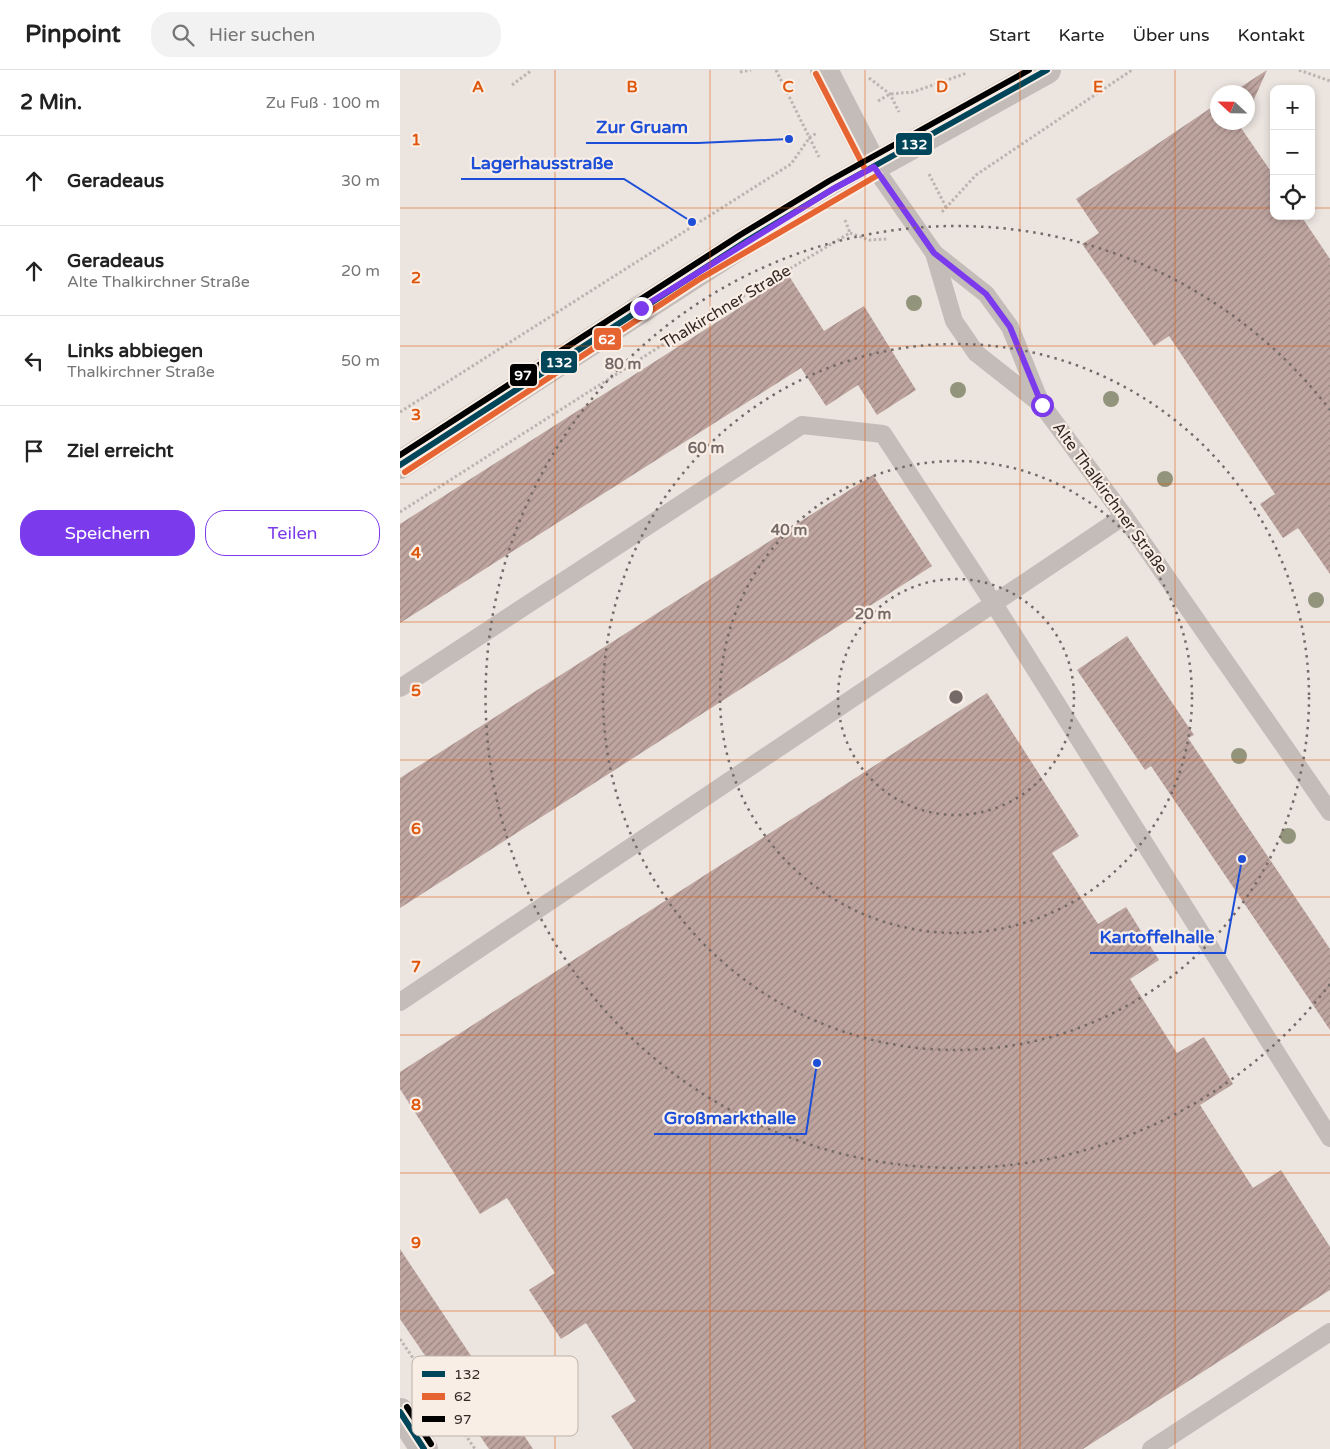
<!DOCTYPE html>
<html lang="de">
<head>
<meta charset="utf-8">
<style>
	:root { --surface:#fff; --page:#f2f2f2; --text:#222; --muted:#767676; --line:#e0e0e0; --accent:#7c3aed }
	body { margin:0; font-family:"Varela Round",sans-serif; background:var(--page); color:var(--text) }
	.controls { position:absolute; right:15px; top:15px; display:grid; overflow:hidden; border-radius:10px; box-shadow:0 2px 8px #0003 }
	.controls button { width:45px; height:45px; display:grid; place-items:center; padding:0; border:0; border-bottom:1px solid var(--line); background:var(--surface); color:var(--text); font:25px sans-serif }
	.compass { position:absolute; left:810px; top:15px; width:45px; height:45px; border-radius:50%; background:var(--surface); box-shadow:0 2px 8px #0003; rotate:292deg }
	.stop { position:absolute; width:15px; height:15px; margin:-11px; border:4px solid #7c3aed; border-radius:50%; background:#fff }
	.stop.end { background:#7c3aed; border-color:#fff; box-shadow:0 1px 5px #0008 }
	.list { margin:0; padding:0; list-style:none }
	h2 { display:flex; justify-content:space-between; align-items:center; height:65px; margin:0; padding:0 20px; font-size:21px }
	h2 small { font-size:16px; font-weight:400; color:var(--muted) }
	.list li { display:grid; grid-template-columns:32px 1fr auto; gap:15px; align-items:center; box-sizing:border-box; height:90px; padding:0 20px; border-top:1px solid var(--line) }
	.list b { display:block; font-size:19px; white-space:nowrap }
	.list p { margin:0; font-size:16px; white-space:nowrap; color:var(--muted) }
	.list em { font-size:16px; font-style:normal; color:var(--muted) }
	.actions { display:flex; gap:10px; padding:15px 20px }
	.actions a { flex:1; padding:11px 0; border:1px solid var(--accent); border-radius:20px; text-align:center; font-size:18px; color:var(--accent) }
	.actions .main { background:var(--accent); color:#fff }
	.icon { flex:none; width:28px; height:28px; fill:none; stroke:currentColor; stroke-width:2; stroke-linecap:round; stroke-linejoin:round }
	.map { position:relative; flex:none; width:930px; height:1379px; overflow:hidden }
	header { display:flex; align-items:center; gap:30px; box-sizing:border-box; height:70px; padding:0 25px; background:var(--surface); border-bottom:1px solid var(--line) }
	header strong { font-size:24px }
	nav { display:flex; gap:28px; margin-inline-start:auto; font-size:18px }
	.search { width:350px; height:45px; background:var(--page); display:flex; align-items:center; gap:12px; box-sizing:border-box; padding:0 18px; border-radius:20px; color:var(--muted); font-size:19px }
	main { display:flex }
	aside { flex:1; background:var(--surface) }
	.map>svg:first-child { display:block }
	.building { fill:url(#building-hatch) }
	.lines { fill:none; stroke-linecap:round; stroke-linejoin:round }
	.path { stroke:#bdb4b0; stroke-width:3; stroke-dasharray:2.5 2.5; stroke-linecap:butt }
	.service { stroke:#c4bcb8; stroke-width:18 }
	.minor { stroke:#c4bcb8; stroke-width:28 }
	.tertiary { stroke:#c4bcb8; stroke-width:28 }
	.bus-1-casing { stroke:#f9eee5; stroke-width:10 }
	.bus-2-casing { stroke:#f9eee5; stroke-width:10 }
	.bus-3-casing { stroke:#f9eee5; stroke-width:10 }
	.bus-1 { stroke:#00465a; stroke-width:6 }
	.bus-2 { stroke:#e66432; stroke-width:6 }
	.bus-3 { stroke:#000; stroke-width:6 }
	.tree { fill:#92947b }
	.route { stroke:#7c3aed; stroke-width:6 }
	.grid { fill:none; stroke:#df570d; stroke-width:1; stroke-opacity:0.55 }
	.ring { fill:none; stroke:#756a67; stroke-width:2.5; stroke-dasharray:2.5 5 }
	.labels { text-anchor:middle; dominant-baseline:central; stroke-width:4.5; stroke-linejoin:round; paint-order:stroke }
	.street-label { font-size:16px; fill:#352926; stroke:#f9eee5 }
	.key { fill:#f9eee5; stroke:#beb3ac; stroke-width:1 }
	.key-label { font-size:14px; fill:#352926 }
	.grid-label { font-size:16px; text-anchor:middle; font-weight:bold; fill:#df570d; stroke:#f9eee5; stroke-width:4.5; stroke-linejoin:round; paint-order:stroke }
	.centre { fill:#756a67; stroke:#f9eee5; stroke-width:2.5 }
	.ring-label { font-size:15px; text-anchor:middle; font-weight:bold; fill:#756a67; stroke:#f9eee5; stroke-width:4.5; stroke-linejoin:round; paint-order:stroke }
	.leader { fill:none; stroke:#1d4ed8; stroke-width:2 }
	.callout-dot { fill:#1d4ed8; stroke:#f9eee5; stroke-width:2 }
	.callout-label { font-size:18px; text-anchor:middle; font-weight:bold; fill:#1d4ed8; stroke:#f9eee5; stroke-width:4.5; stroke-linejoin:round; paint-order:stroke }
	.line-badge { stroke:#f9eee5; stroke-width:2 }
	.badge-label { font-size:14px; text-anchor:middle; font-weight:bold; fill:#fff }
</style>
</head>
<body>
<header>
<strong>Pinpoint</strong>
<div class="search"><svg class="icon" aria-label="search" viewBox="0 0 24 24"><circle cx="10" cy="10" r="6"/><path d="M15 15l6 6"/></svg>Hier suchen</div>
<nav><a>Start</a><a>Karte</a><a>Über uns</a><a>Kontakt</a></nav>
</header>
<main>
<aside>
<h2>2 Min.<small>Zu Fuß · 100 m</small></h2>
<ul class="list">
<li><svg class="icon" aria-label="ahead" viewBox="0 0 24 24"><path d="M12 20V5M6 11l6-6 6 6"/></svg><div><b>Geradeaus</b></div><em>30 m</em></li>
<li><svg class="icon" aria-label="ahead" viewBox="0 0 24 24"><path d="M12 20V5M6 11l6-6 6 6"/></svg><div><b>Geradeaus</b><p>Alte Thalkirchner Straße</p></div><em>20 m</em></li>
<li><svg class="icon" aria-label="left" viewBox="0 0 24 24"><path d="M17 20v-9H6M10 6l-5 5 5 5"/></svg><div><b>Links abbiegen</b><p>Thalkirchner Straße</p></div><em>50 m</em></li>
<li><svg class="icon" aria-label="arrive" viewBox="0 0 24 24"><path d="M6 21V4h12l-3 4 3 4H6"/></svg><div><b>Ziel erreicht</b></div></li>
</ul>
<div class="actions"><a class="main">Speichern</a><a>Teilen</a></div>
</aside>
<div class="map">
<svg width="930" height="1379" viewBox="0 0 930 1379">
	<defs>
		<pattern id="building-hatch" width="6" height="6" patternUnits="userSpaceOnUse" patternTransform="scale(1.25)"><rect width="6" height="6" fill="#bfa5a0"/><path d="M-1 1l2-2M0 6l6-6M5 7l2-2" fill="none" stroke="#9c8682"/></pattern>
	</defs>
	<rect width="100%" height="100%" fill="#ebe4df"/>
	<g class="building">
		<polygon points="867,0 848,43 848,22 833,22"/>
		<polygon points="818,33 818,52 843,52 841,58 874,106 874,146 901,146 930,189 930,504 898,458 883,468 860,434 875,424 769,266 754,276 682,174 699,163 676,129"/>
		<polygon points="389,206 424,261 464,236 516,320 477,345 458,315 426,336 401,298 0,553 0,454"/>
		<polygon points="473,405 532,496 0,838 0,708"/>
		<polygon points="727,566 794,665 788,668 930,879 930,960 751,696 745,700 677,600"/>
		<polygon points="587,623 679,766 652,783 698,854 726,837 759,890 730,909 777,983 804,967 833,1014 800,1035 853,1118 881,1100 930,1177 930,1220 683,1379 233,1379 211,1346 236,1331 186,1253 161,1269 129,1220 155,1203 107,1128 80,1144 0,1019 0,1002"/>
		<polygon points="0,1179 133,1379 89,1379 0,1249"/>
	</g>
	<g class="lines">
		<g class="path">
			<polyline points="376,0 419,87"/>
			<polyline points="899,0 930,11"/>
			<polyline points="340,2 351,0"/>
			<polyline points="469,8 490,24 499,42"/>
			<polyline points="112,15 132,0"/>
			<polyline points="478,31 490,24 513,22 567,3"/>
			<polyline points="529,104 547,139"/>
			<polyline points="542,142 576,105 732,0"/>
			<polyline points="445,150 450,163"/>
			<polyline points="450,163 469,170 488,169"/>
			<polyline points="0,342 391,94 410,67 417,63"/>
			<polyline points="0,442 278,265 450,163"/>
			<polyline points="0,1269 75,1379"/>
		</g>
		<g class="service">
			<polyline points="474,97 534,183 554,251 576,283 642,335 724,446 930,742"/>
			<polyline points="534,183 586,224 610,257 641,334"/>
			<polyline points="0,618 402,355 483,364 594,534 930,1068"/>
			<polyline points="0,932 724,446"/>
			<polyline points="751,1379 930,1262"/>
		</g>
		<polyline class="minor" points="0,1342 24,1379"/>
		<g class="tertiary">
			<polyline points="424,0 474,97"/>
			<polyline points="0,395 345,172 433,119 647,0"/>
		</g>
		<defs>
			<g id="bus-1">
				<polyline points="0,395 345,172 433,119 647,0"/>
				<polyline points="0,1342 24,1379"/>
			</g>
			<g id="bus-2">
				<polyline points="416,4 466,101"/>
				<polyline points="5,402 298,210 478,105"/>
			</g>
			<g id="bus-3">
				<polyline points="0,385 340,165 429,111 629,0"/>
				<polyline points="7,1337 31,1374"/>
			</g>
		</defs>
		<use href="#bus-1" class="bus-1-casing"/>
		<use href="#bus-2" class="bus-2-casing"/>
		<use href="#bus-3" class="bus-3-casing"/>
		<use href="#bus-1" class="bus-1"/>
		<use href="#bus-2" class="bus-2"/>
		<use href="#bus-3" class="bus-3"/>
	</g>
	<g class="tree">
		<circle cx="514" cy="233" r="8"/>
		<circle cx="558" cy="320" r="8"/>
		<circle cx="711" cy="329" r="8"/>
		<circle cx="765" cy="409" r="8"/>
		<circle cx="916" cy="530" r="8"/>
		<circle cx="839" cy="686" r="8"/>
		<circle cx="888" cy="766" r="8"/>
	</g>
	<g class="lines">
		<polyline class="route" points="241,238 433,119 474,97 534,183 586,224 610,257 642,335"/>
	</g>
	<path class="grid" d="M155,0V1379M310,0V1379M465,0V1379M620,0V1379M775,0V1379M0,138H874M911,138H930M0,276H930M0,414H930M0,552H930M0,690H930M0,827H930M0,965H930M0,1103H930M0,1241H930"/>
	<g class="ring">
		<circle cx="556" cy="627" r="118"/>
		<circle cx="556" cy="627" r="236"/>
		<circle cx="556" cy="627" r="353"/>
		<path d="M930 914A471 471 0 1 1 930 340"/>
	</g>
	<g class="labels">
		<g class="street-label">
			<text transform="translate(326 237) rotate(-31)">Thalkirchner Straße</text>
			<text transform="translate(710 428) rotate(54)">Alte Thalkirchner Straße</text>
		</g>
	</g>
	<rect x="12" y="1286" width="166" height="80" rx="8" class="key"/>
	<rect x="22" y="1301" width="23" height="6" fill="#00465a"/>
	<rect x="22" y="1323" width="23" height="7" fill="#e66432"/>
	<rect x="22" y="1346" width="23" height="6" fill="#000"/>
	<g class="key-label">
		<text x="54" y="1309">132</text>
		<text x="54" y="1331">62</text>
		<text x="54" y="1354">97</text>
	</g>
	<g class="grid-label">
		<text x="78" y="22">A</text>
		<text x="232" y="22">B</text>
		<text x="388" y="22">C</text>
		<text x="542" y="22">D</text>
		<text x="698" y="22">E</text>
		<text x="16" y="75">1</text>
		<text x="16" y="213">2</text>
		<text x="16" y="350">3</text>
		<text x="16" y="488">4</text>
		<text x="16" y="626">5</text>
		<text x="16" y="764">6</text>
		<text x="16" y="902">7</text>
		<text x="16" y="1040">8</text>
		<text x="16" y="1178">9</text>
	</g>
	<circle cx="556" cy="627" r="8" class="centre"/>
	<g class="ring-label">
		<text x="223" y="299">80 m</text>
		<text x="306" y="383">60 m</text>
		<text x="389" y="465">40 m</text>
		<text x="473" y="549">20 m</text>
	</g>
	<path class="leader" d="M389 69L298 73H186M292 152L224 109H61M842 789L825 883H690M417 993L406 1064H254"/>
	<g class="callout-dot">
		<circle cx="389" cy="69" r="5"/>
		<circle cx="292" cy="152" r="5"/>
		<circle cx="842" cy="789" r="5"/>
		<circle cx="417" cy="993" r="5"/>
	</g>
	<g class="callout-label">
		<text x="242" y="63">Zur Gruam</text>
		<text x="142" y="99">Lagerhausstraße</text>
		<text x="757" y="873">Kartoffelhalle</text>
		<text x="330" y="1054">Großmarkthalle</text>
	</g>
	<g class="line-badge">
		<rect x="495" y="62" width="38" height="24" rx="5" fill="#00465a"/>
		<rect x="193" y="257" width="29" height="24" rx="5" fill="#e66432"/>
		<rect x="140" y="280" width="38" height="24" rx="5" fill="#00465a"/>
		<rect x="109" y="293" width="29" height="24" rx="5" fill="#000"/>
	</g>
	<g class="badge-label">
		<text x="514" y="79">132</text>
		<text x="207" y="274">62</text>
		<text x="159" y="297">132</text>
		<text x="123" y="310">97</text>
	</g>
</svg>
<div class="controls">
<button>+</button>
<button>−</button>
<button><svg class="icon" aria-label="locate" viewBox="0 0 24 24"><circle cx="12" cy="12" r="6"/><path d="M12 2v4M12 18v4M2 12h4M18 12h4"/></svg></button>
</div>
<svg class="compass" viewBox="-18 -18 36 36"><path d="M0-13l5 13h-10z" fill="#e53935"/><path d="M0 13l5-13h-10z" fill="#767676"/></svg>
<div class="stop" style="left:642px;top:335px"></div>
<div class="stop end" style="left:241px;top:238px"></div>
</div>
</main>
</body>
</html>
